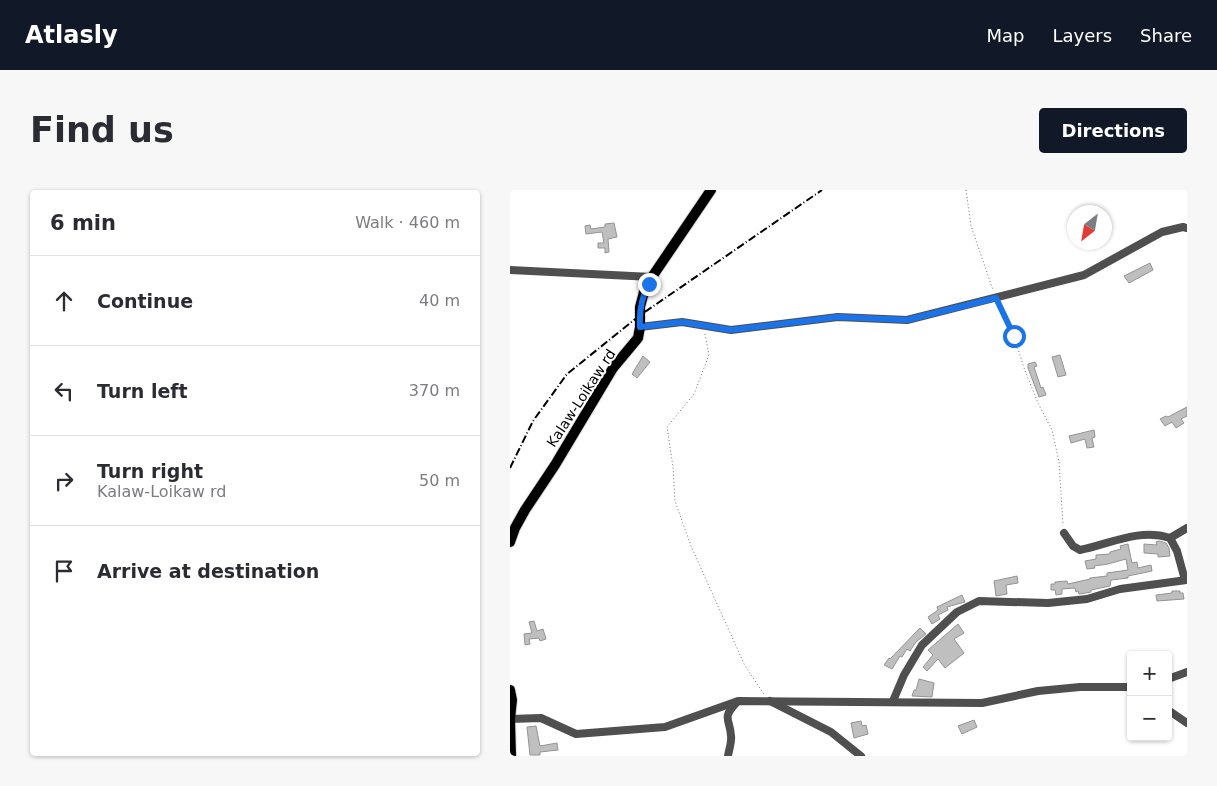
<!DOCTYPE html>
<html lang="en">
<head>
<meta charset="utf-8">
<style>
	:root { --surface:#fff; --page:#f7f7f7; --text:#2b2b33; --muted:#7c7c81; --line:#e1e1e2; --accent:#111827 }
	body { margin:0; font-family:"DejaVu Sans",sans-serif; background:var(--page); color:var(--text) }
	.controls { position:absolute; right:15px; bottom:15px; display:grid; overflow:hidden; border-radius:5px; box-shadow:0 1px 4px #0004 }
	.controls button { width:45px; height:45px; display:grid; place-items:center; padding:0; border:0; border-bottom:1px solid var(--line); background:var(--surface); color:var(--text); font:25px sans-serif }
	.compass { position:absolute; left:557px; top:15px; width:45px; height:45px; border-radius:50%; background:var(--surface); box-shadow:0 1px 4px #0004; rotate:211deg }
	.stop { position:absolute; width:15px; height:15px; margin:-11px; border:4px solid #1a73e8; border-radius:50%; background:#fff }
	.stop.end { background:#1a73e8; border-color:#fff; box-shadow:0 1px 5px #0008 }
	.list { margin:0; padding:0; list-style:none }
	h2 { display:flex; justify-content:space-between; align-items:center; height:65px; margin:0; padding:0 20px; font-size:21px }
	h2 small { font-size:16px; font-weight:400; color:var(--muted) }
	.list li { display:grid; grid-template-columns:32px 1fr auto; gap:15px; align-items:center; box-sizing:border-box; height:90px; padding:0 20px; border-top:1px solid var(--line) }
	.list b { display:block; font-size:19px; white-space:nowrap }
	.list p { margin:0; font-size:16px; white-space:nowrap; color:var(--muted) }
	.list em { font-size:16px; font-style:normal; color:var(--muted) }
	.icon { flex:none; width:28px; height:28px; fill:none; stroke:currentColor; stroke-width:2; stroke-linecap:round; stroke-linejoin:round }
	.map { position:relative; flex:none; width:677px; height:566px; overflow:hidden; border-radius:5px }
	header { display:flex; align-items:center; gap:30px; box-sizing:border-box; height:70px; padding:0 25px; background:var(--accent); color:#fff }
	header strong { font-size:24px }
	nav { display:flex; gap:28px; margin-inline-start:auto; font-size:18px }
	.intro { display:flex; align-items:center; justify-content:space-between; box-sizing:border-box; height:120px; padding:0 30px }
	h1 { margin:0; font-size:35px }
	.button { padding:12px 22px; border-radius:5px; background:var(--accent); color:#fff; font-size:18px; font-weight:700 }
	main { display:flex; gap:30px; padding:0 30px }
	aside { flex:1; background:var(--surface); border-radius:5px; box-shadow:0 1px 4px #0004 }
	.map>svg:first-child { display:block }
	.building { fill:#bfbfbf; stroke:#939393 }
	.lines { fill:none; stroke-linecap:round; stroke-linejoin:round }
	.major-casing { stroke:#dbdbdb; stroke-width:12 }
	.path { stroke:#717171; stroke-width:1; stroke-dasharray:1 2.5; stroke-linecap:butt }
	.minor { stroke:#4f4f4f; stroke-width:8 }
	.major { stroke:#000; stroke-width:10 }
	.rail { stroke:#000; stroke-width:2; stroke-dasharray:8 2.5 1 2.5; stroke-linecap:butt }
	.route { stroke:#1a73e8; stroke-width:6 }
	.labels { text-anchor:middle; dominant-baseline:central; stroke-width:4; stroke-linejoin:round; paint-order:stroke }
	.street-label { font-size:14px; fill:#000; stroke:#fff }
</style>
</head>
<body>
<header>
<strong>Atlasly</strong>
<nav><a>Map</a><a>Layers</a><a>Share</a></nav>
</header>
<div class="intro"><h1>Find us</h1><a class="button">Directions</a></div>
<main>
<aside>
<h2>6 min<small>Walk · 460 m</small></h2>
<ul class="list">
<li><svg class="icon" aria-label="ahead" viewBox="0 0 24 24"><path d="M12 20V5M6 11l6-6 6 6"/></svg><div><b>Continue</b></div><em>40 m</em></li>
<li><svg class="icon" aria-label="left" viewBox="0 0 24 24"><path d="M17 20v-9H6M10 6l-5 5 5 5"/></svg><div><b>Turn left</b></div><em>370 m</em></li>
<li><svg class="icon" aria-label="right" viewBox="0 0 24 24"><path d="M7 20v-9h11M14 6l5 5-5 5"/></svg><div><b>Turn right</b><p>Kalaw-Loikaw rd</p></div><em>50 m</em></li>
<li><svg class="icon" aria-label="arrive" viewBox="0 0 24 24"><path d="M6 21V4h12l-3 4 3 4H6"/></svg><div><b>Arrive at destination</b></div></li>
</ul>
</aside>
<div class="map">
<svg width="677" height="566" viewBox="0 0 677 566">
	<rect width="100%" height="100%" fill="#fff"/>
	<g class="building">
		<polygon points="104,33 107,47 98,49 99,62 95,63 95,58 88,58 88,53 94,53 92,42 76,44 75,36 80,35 81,39 95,37 95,34"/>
		<polygon points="640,73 643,80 619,93 614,86"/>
		<polygon points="550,165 556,185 548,187 542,167"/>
		<polygon points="133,166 140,172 127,188 122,184"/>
		<polygon points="525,172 527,176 524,177 531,198 533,197 536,205 529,207 518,178 518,174"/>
		<polygon points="677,217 677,226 671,229 674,233 666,238 662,232 655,236 650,229 656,226 658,227"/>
		<polygon points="584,240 585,247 582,248 584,257 577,258 575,249 561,253 559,246"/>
		<polygon points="649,351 656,353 659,358 660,366 648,367 648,364 634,363 634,354 647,355 646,352"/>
		<polygon points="618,354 622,373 627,372 628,378 641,375 642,381 618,386 618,388 601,390 600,396 581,400 581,402 576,403 569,404 568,401 566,402 565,398 552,399 552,404 546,405 545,400 541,400 541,394 545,394 545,392 557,391 558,394 580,389 580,388 597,386 597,383 618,380 616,369 598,374 584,376 585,378 577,379 575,371 586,369 586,365 600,364 600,362 611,359 610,356"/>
		<polygon points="507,386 508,393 496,395 497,404 486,406 484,391"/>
		<polygon points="662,401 670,401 670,403 673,403 674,409 647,411 646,405 662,403"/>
		<polygon points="452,405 455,412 437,417 438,420 428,425 430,429 422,434 418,427 428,420 427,417"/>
		<polygon points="24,431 27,441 33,439 36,449 30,451 29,448 19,449 20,454 15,455 14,444 22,443 19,432"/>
		<polygon points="448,434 454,443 444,449 454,463 435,478 428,469 417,481 413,477 423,465 418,460"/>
		<polygon points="410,438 416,444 406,452 400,461 397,459 392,467 390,466 382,479 374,475 379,468 380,469"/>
		<polygon points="409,489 424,493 422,507 402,506 404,500 406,500"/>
		<polygon points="464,530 467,537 452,544 448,536"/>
		<polygon points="351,531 352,536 356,535 358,544 344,548 341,533"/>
		<polygon points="26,536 30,556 47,553 48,560 30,562 30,565 20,565 17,537"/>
	</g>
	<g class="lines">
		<defs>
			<g id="major">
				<polyline points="0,352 5,338 15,320 45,275 103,178 128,148 130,137 130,117 134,102 142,87 201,0"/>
				<polyline points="0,500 2,510 0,529 1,566"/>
			</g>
		</defs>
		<use href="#major" class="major-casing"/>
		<g class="path">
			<polyline points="456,0 461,36 483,100"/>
			<polyline points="488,113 504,146 514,178 528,213 542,240 549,272 553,335"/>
			<polyline points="195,144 199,165 184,204 157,237 163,277 165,311 181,356 235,476 254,504"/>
		</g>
		<g class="minor">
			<polyline points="0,80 142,87"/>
			<polyline points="130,137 172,132 221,140 328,127 397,130 574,85 652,42 673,37 677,38"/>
			<path d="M554,343L563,356L570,360C600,354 629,338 660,348L667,361L675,390"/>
			<polyline points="660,348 677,338"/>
			<polyline points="658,489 677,482"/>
			<polyline points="260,511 321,542 351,566"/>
			<polyline points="383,511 394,485 412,455 447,422 469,411 538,413 577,409 610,399 677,390"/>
			<polyline points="658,520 677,533"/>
			<polyline points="0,529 31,528 66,544 155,537 228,511 472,513 528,501 570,497 621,497"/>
			<path d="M218,566C219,559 222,552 221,546C220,528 211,529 227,512"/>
		</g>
		<use href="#major" class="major"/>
		<polyline class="rail" points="0,278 23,231 57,184 129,126 312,0"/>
	</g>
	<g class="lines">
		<path class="route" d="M139,94C131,108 129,121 130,137L172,132L221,140L328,127L397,130L486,108L504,146"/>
	</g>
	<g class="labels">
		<g class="street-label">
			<text transform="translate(71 208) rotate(-57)">Kalaw-Loikaw rd</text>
		</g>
	</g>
</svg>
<div class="controls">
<button>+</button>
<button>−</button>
</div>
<svg class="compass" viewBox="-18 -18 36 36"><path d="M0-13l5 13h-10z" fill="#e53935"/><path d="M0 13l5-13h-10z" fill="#7c7c81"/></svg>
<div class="stop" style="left:504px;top:146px"></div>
<div class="stop end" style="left:139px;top:94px"></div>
</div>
</main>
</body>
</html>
